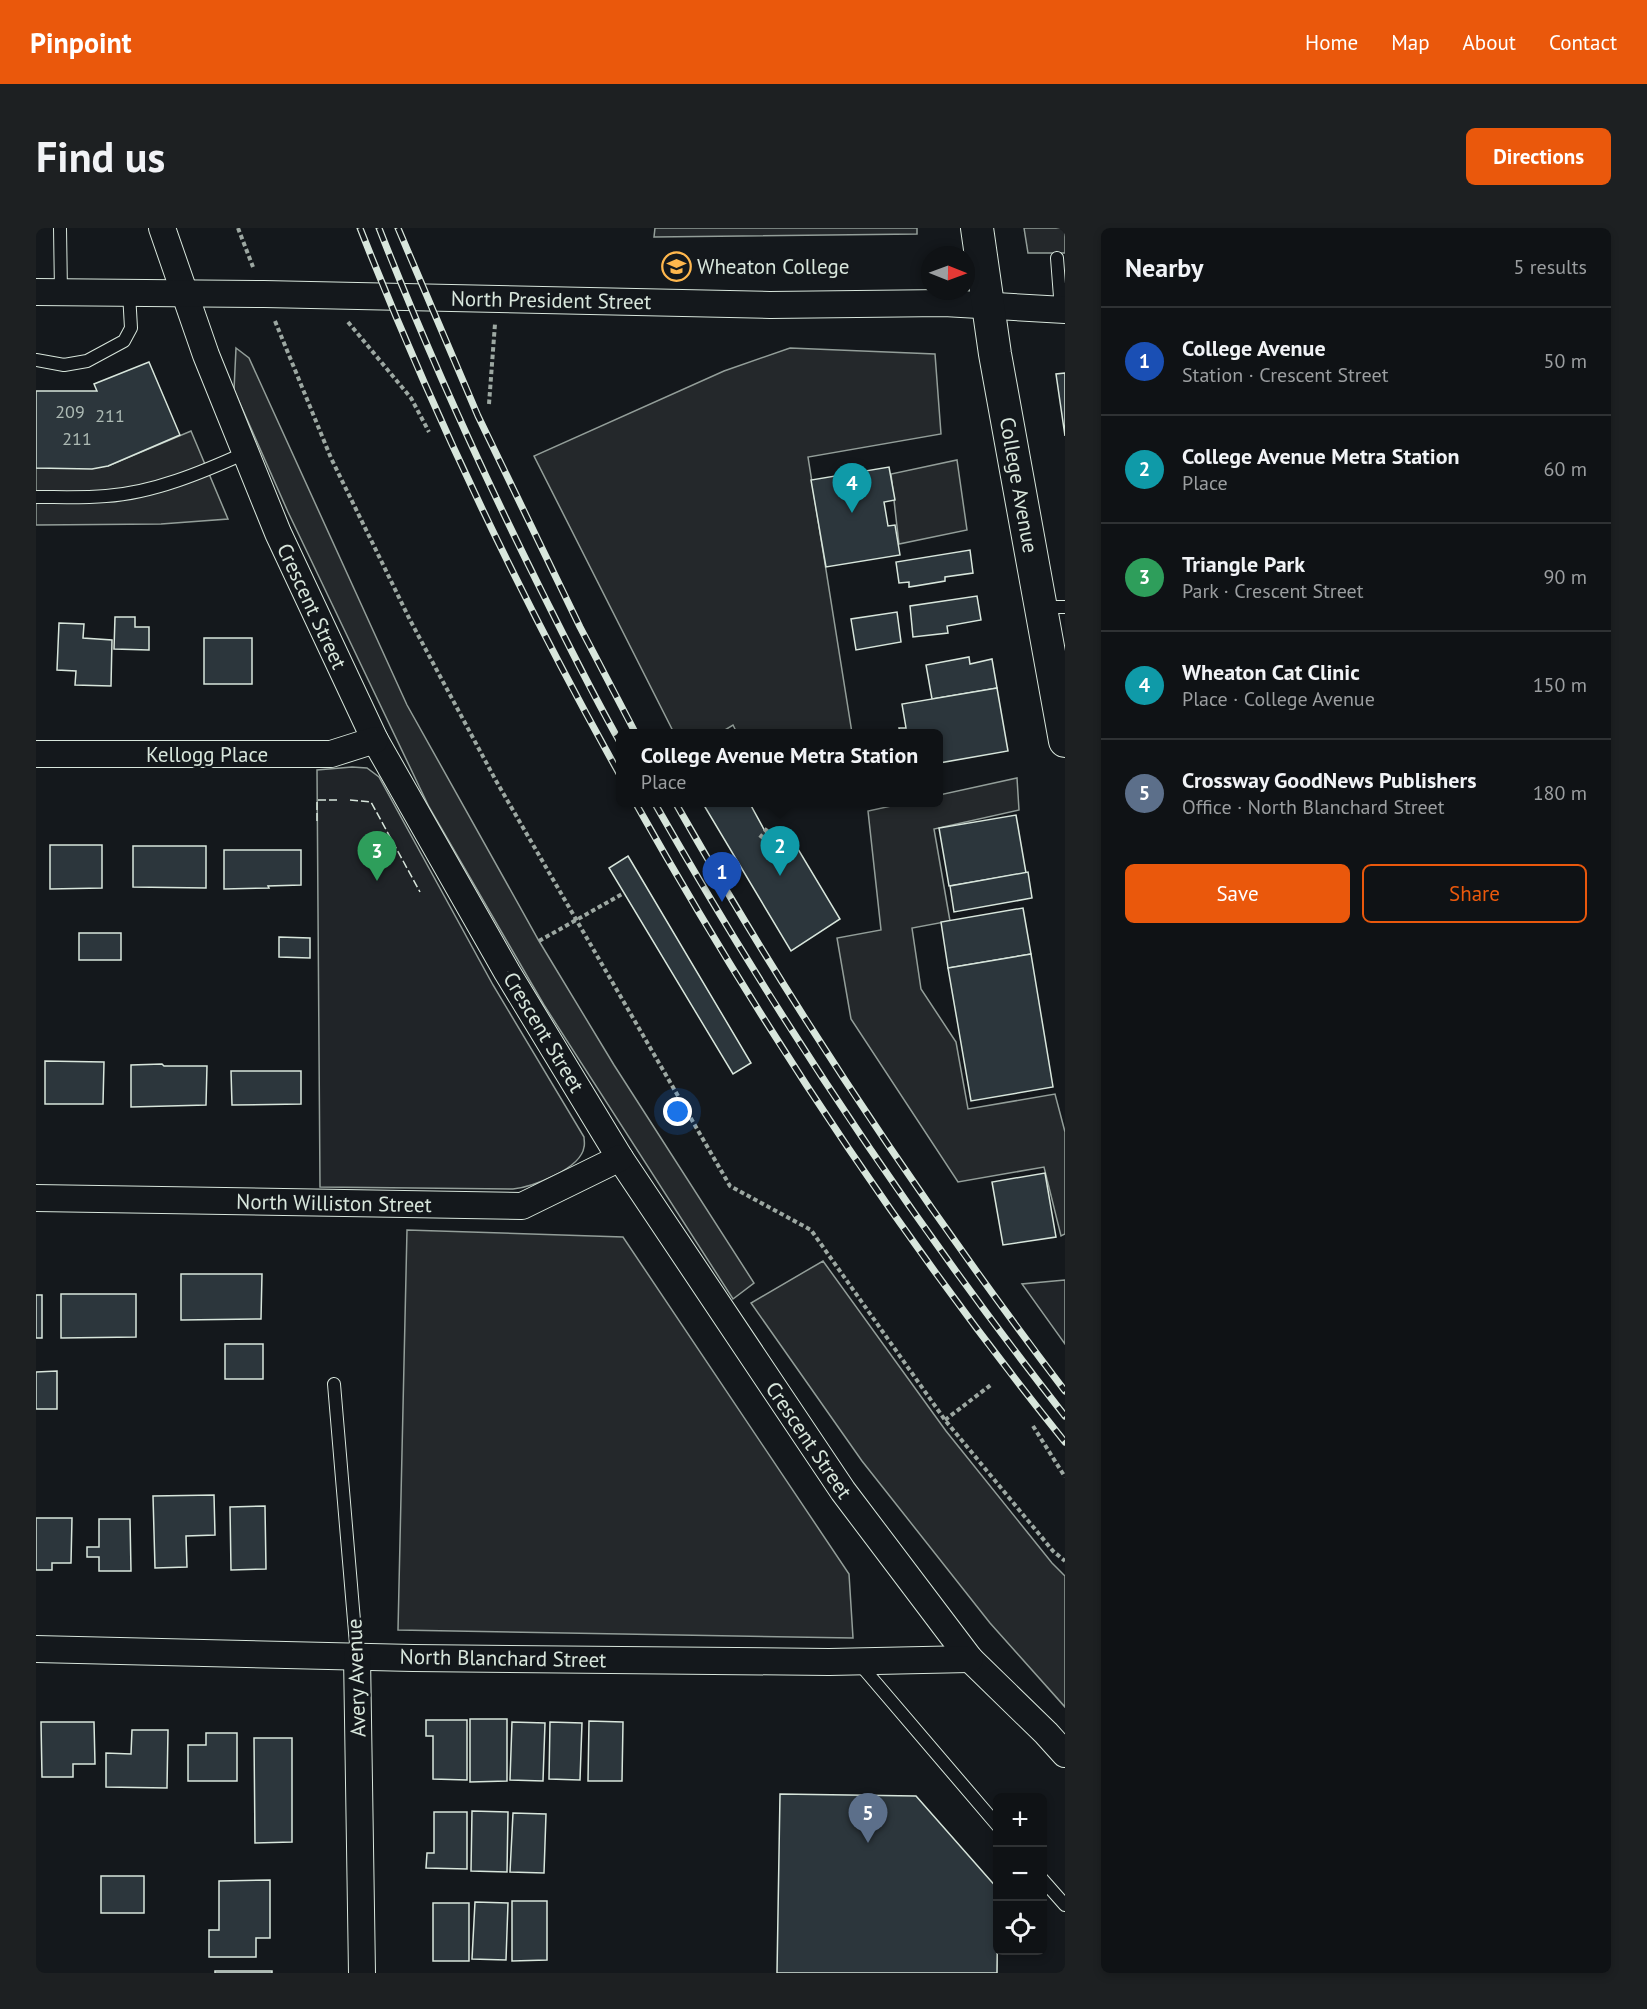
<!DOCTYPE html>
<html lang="en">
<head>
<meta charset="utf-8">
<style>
	:root { --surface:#0f1215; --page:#1d2022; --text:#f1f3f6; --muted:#9b9ea0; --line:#2f3234; --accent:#ea580c }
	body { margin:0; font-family:"PT Sans",sans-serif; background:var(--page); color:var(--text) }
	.controls { position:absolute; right:18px; bottom:18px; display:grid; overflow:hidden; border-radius:9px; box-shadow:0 3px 9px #0003 }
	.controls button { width:54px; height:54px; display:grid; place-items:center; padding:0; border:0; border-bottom:2px solid var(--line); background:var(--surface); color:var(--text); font:30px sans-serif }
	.compass { position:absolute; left:885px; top:18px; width:54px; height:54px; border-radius:50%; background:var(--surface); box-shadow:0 3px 9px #0003; rotate:91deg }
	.you { position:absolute; left:642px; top:884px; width:21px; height:21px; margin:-15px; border:4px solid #fff; border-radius:50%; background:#1a73e8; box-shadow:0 0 0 9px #1a73e833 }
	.badge { display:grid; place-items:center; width:39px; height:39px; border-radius:50%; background:var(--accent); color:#fff; font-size:20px; font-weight:700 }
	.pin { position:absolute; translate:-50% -50px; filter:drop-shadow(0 2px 3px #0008) }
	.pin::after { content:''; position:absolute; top:32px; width:21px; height:18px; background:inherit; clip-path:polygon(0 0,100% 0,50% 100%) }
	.popup { position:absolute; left:580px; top:501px; width:327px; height:78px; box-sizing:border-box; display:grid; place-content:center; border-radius:9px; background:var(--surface); filter:drop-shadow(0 2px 4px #0005); font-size:20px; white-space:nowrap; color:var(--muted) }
	.popup b { font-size:22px; color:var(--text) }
	.popup::after { content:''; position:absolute; left:50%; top:100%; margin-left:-12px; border:12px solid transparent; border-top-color:var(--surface) }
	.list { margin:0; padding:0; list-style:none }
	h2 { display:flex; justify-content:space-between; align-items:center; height:78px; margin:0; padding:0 24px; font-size:26px }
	h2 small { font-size:20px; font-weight:400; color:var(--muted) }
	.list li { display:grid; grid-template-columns:39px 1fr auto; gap:18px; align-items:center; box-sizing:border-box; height:108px; padding:0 24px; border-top:2px solid var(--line) }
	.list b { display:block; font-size:22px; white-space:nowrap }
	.list p { margin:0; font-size:20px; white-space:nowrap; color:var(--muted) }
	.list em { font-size:20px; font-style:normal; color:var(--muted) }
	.actions { display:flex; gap:12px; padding:18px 24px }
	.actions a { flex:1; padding:14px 0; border:2px solid var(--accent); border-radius:9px; text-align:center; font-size:21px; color:var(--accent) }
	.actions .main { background:var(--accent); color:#fff }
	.icon { flex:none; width:33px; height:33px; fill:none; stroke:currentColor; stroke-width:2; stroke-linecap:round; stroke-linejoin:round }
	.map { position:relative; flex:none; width:1029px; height:1745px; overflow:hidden; border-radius:9px }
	header { display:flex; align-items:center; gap:36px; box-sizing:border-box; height:84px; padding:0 30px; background:var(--accent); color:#fff }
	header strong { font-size:28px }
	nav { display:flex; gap:33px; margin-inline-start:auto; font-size:21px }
	.intro { display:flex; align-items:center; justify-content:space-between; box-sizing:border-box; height:144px; padding:0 36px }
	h1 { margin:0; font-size:42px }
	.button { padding:15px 27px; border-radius:9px; background:var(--accent); color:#fff; font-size:21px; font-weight:700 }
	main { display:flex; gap:36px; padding:0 36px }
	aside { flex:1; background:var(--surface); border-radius:9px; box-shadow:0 3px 9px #0003 }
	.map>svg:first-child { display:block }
	.green { fill:#202428; stroke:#939e99; stroke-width:1.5 }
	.parking { fill:#24282b; stroke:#939e99; stroke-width:1.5 }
	.building { fill:#2c363c; stroke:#d8e6dc; stroke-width:1.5 }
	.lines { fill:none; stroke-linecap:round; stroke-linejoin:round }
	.service-casing { stroke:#d8e6dc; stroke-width:14 }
	.minor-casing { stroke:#d8e6dc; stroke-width:28 }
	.tertiary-casing { stroke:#d8e6dc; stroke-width:34 }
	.path { stroke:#9da8a2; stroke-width:4; stroke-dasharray:4.5 3; stroke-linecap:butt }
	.service { stroke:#14181c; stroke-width:12 }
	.minor { stroke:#14181c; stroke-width:26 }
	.tertiary { stroke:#14181c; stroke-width:32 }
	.rail-casing { stroke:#d8e6dc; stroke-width:7 }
	.rail { stroke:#14181c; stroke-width:4.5; stroke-dasharray:14; stroke-linecap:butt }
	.fence { stroke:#d8e6dc; stroke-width:1.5; stroke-dasharray:8 3; stroke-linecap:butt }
	.labels { text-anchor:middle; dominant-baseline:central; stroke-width:4.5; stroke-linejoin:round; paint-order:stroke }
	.number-label { font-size:18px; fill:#adbab4 }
	.poi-label { font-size:21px; fill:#d8e6dc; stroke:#14181c; text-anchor:start }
	.street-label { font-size:21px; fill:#d8e6dc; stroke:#14181c }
</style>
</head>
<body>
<header>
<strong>Pinpoint</strong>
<nav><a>Home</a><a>Map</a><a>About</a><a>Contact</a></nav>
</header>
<div class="intro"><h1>Find us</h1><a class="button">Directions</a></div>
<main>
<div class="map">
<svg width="1029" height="1745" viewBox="0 0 1029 1745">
	<rect width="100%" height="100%" fill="#14181c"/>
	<g class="green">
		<path d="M316,539L331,540L343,549L457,757L548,909C548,912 549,916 548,919C545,941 496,959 477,961L284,959L281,542Z"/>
		<polygon points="1029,1052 1029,1116 986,1056"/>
	</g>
	<g class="parking">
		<polygon points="619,0 881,0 881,6 618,9"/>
		<polygon points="988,0 1029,0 1029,25 992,25"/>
		<polygon points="200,120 213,130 371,477 503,713 578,837 718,1055 697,1071 508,777 393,579 252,284 198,162"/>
		<polygon points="754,120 899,126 905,206 772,229 816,505 701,505 697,497 684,505 638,505 498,228 688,143"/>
		<polygon points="155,203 192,291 125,296 0,297 0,240 72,238"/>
		<polygon points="921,232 931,302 863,316 855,246"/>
		<polygon points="981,550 983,582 898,601 914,693 876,700 885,761 920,814 932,881 1019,866 1029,904 1029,1006 1025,1008 1008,939 922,954 815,791 801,710 845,702 832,583 869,575 903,574 903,567"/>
		<polygon points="371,1002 587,1009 813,1346 817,1410 362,1402"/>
		<polygon points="787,1033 910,1203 1016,1335 1029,1348 1029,1479 954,1395 826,1233 715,1075"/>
	</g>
	<g class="building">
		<polygon points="113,134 144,207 72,238 56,241 0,240 0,163 61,163 58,156"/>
		<polygon points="1029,145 1029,208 1020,146"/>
		<polygon points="853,239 859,272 848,274 852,298 859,297 864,327 790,339 775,252"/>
		<polygon points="934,322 937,345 909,349 909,353 873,359 873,354 863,355 860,334"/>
		<polygon points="941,368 945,392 911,398 912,405 877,409 874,378"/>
		<polygon points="861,384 865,414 820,422 815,391"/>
		<polygon points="79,389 99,389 99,399 113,399 113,422 78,421"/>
		<polygon points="23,395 48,396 47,410 76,412 75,458 39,457 40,443 21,442"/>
		<rect x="168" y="410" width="48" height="46"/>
		<polygon points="933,429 934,436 956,431 961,460 896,471 890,437"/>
		<polygon points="961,460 972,523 903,535 903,506 864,506 863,500 870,500 866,476"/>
		<polygon points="666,574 713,574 730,605 750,601 804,691 755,723"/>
		<polygon points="980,587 990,645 913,658 903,600"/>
		<polygon points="14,617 66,617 66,660 14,661"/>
		<polygon points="97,618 170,618 170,660 97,659"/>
		<polygon points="188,622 265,622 265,657 232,658 233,660 188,661"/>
		<polygon points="592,628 715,835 697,846 573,640"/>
		<polygon points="992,644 996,670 918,684 914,658"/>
		<polygon points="987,680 995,726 912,740 905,694"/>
		<rect x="43" y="705" width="42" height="27"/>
		<polygon points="243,709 274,710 274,730 243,729"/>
		<polygon points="995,726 1017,859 935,873 912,740"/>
		<polygon points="9,833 68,834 67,876 9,876"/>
		<polygon points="126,836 128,838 171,838 170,877 95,879 95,837"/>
		<polygon points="195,843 265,843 265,876 196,877"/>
		<polygon points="1009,945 1020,1009 967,1017 956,954"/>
		<polygon points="145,1046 226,1046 225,1091 145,1092"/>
		<polygon points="25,1066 100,1066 100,1109 25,1110"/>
		<rect x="0" y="1067" width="6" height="43"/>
		<rect x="189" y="1116" width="38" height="35"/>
		<polygon points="21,1143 21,1181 0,1181 0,1144"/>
		<polygon points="178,1267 179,1307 150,1308 151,1339 119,1340 117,1268"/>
		<polygon points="229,1278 230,1341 195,1342 194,1279"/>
		<polygon points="0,1290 36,1290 35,1335 16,1335 16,1342 0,1342"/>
		<polygon points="63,1291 94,1291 95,1343 63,1343 63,1329 51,1329 51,1319 63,1319"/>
		<polygon points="434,1491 471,1491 471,1553 434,1554"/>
		<polygon points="390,1492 431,1492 431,1552 397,1551 397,1508 390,1508"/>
		<polygon points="553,1493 587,1494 586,1553 552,1553"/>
		<polygon points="5,1494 58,1494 59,1536 37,1536 37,1549 6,1549"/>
		<polygon points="476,1494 509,1495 507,1553 474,1552"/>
		<polygon points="514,1494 546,1495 544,1552 513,1551"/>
		<polygon points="96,1502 132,1502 131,1560 70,1559 70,1525 95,1526"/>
		<polygon points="170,1505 201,1505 201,1553 152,1553 152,1517 170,1517"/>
		<polygon points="218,1510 256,1510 256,1614 219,1615"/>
		<polygon points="744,1566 880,1568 962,1661 961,1745 741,1745"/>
		<polygon points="436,1583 472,1584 471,1644 435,1643"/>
		<polygon points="398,1584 431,1584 431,1641 390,1640 391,1625 398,1625"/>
		<polygon points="477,1585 510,1586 508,1645 474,1644"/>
		<rect x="65" y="1648" width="43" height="37"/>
		<polygon points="234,1652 234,1710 220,1710 220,1729 173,1729 173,1702 183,1702 183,1653"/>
		<polygon points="476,1673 511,1673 511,1732 476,1733"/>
		<polygon points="439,1674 472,1675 470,1732 436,1731"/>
		<rect x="397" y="1675" width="36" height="58"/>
		<rect x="179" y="1743" width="57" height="2"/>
	</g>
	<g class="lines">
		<defs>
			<g id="service">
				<polyline points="24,0 25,64"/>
				<polyline points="1021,30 1025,82"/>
				<polyline points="0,132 28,137 51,133 88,113 95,100 93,65"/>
				<path d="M0,269C23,269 47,270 70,268C117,265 167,244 209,225"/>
				<polyline points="1006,379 1029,379"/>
				<polyline points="298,1156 321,1428"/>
				<polyline points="822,1434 962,1598"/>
				<polyline points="1006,1651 1029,1677"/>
			</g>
			<g id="minor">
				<polyline points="126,0 170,127 242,305 339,512 471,744 584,930 807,1263 934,1431 1010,1505 1029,1526"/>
				<polyline points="0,64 228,66 734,77 908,75 1029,82"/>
				<polyline points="0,526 295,526 339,512"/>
				<polyline points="0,970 486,978 584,930"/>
				<polyline points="0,1421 377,1430 793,1434 934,1431"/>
				<polyline points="321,1428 326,1745"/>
			</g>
			<polyline id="tertiary" points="941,0 959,126 1029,513"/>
		</defs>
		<use href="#service" class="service-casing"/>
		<use href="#minor" class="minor-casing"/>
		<use href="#tertiary" class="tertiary-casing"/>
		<g class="path">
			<polyline points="202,0 217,39"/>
			<polyline points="239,93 295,230 374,392 459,551 694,958 775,1002 909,1192 1017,1323 1029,1333"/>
			<polyline points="312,94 375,170 393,204"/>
			<polyline points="453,176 459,96"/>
			<polyline points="724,610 733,598"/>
			<polyline points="503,713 588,665"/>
			<polyline points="909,1192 956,1156"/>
			<polyline points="997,1198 1029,1249"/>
		</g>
		<use href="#service" class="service"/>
		<use href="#minor" class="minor"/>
		<use href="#tertiary" class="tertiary"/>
		<defs>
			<g id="rail">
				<path d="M324,0C398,188 486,372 585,549"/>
				<path d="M343,0C392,125 447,246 507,366C532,416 557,467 585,516"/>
				<polyline points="362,0 442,188 544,399 600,506"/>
				<path d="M599,574C725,798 868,1014 1029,1214"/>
				<path d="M618,574C740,788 877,994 1029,1188"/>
				<path d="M639,574C755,779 887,976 1029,1163"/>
			</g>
		</defs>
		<use href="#rail" class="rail-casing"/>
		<use href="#rail" class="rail"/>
		<g class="fence">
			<polyline points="314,572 335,574 384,664"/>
			<polyline points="281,593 281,572 302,572"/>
		</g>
	</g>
	<defs>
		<symbol id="university-ring" viewBox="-11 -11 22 22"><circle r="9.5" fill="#14181c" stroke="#ffb74d" stroke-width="1.5"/><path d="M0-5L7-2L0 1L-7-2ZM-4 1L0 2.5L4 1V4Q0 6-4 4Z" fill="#ffb74d"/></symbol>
	</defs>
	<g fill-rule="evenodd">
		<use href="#university-ring" x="624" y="22" width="33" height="33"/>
	</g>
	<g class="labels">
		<g class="number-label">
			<text x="34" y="183">209</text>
			<text x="74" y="187">211</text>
			<text x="41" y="210">211</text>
		</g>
		<g class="poi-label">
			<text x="661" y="38">Wheaton College</text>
		</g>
		<g class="street-label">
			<text transform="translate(515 72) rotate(1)">North President Street</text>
			<text transform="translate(983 257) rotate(80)">College Avenue</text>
			<text transform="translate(276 378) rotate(65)">Crescent Street</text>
			<text x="171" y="526">Kellogg Place</text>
			<text transform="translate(508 804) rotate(59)">Crescent Street</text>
			<text transform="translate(298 975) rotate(1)">North Williston Street</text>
			<text transform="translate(773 1212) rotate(56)">Crescent Street</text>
			<text transform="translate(467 1430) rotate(1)">North Blanchard Street</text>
			<text transform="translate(320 1450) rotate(-92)">Avery Avenue</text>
		</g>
	</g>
</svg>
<div class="controls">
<button>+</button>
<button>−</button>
<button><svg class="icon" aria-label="locate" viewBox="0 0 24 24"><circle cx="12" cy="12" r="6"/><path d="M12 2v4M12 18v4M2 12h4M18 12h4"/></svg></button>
</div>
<svg class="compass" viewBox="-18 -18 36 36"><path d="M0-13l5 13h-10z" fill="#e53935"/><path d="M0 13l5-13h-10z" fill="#9b9ea0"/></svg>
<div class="you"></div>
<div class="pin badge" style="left:686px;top:674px;background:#1a4fb4">1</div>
<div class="pin badge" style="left:744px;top:648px;background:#0f9aa8">2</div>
<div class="popup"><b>College Avenue Metra Station</b>Place</div>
<div class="pin badge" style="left:341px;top:653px;background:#2e9e5b">3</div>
<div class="pin badge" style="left:816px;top:285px;background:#0f9aa8">4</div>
<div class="pin badge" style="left:832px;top:1615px;background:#5c6f8a">5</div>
</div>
<aside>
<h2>Nearby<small>5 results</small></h2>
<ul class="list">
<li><span class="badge" style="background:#1a4fb4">1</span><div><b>College Avenue</b><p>Station · Crescent Street</p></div><em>50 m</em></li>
<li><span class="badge" style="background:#0f9aa8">2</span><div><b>College Avenue Metra Station</b><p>Place</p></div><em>60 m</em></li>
<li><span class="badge" style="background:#2e9e5b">3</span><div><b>Triangle Park</b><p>Park · Crescent Street</p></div><em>90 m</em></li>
<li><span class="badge" style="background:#0f9aa8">4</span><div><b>Wheaton Cat Clinic</b><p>Place · College Avenue</p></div><em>150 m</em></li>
<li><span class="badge" style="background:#5c6f8a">5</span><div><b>Crossway GoodNews Publishers</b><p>Office · North Blanchard Street</p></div><em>180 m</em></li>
</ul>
<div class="actions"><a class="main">Save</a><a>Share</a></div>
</aside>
</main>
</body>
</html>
